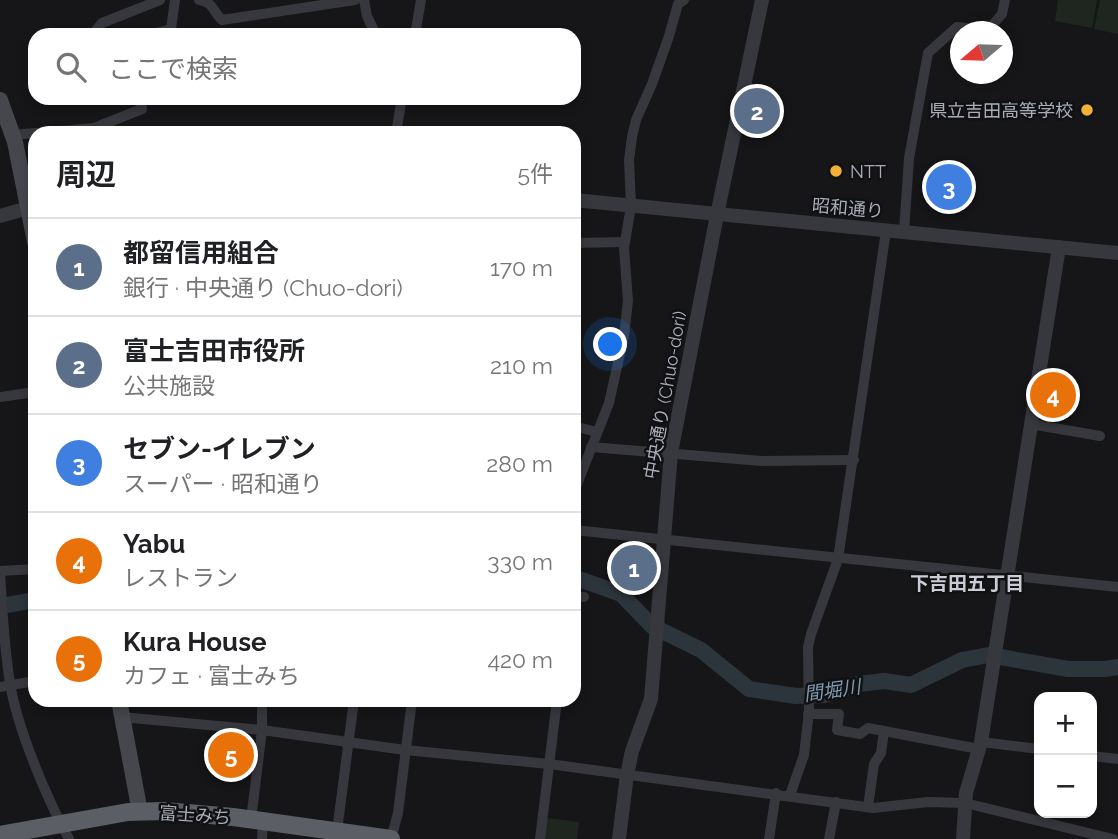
<!DOCTYPE html>
<html lang="ja">
<head>
<meta charset="utf-8">
<style>
	:root { --surface:#fff; --page:#f2f2f2; --text:#202124; --muted:#757577; --line:#e0e0e0; --accent:#b45309 }
	body { margin:0; font-family:Raleway,"Noto Sans JP",sans-serif; background:var(--page); color:var(--text) }
	.controls { position:absolute; right:21px; bottom:21px; display:grid; overflow:hidden; border-radius:14px; box-shadow:0 4px 10px #0003 }
	.controls button { width:63px; height:63px; display:grid; place-items:center; padding:0; border:0; border-bottom:2px solid var(--line); background:var(--surface); color:var(--text); font:35px sans-serif }
	.compass { position:absolute; left:950px; top:21px; width:63px; height:63px; border-radius:50%; background:var(--surface); box-shadow:0 4px 10px #0003; rotate:251deg }
	.you { position:absolute; left:611px; top:345px; width:24px; height:24px; margin:-18px; border:5px solid #fff; border-radius:50%; background:#1a73e8; box-shadow:0 0 0 10px #1a73e833 }
	.badge { display:grid; place-items:center; width:46px; height:46px; border-radius:50%; background:var(--accent); color:#fff; font-size:23px; font-weight:700 }
	.pin { position:absolute; translate:-50% -50%; border:4px solid #fff; box-shadow:0 2px 7px #0006 }
	.list { margin:0; padding:0; list-style:none }
	h2 { display:flex; justify-content:space-between; align-items:center; height:91px; margin:0; padding:0 28px; font-size:30px }
	h2 small { font-size:23px; font-weight:400; color:var(--muted) }
	.list li { display:grid; grid-template-columns:46px 1fr auto; gap:21px; align-items:center; box-sizing:border-box; height:98px; padding:0 28px; border-top:2px solid var(--line) }
	.list b { display:block; font-size:26px; white-space:nowrap }
	.list p { margin:0; font-size:23px; white-space:nowrap; color:var(--muted) }
	.list em { font-size:23px; font-style:normal; color:var(--muted) }
	.icon { flex:none; width:38px; height:38px; fill:none; stroke:currentColor; stroke-width:2; stroke-linecap:round; stroke-linejoin:round }
	.map { position:relative; flex:none; width:1118px; height:839px; overflow:hidden }
	.search { position:absolute; background:var(--surface); box-shadow:0 4px 10px #0003; left:28px; top:28px; width:553px; height:77px; display:flex; align-items:center; gap:18px; box-sizing:border-box; padding:0 24px; border-radius:21px; color:var(--muted); font-size:26px }
	.panel { position:absolute; background:var(--surface); box-shadow:0 4px 10px #0003; left:28px; top:126px; width:553px; height:581px; border-radius:21px }
	.map>svg:first-child { display:block }
	.green { fill:#1e261f }
	.lines { fill:none; stroke-linecap:round; stroke-linejoin:round }
	.river { stroke:#2c353c; stroke-width:16 }
	.minor { stroke:#37383d; stroke-width:10 }
	.tertiary { stroke:#37383d; stroke-width:14 }
	.secondary { stroke:#45474d; stroke-width:16 }
	.trunk { stroke:#5b5e65; stroke-width:18 }
	.poi-dot { fill:#f2b134; stroke:#111113; stroke-width:2.5 }
	.labels { text-anchor:middle; dominant-baseline:central; stroke-width:5; stroke-linejoin:round; paint-order:stroke }
	.poi-label { font-size:18px; fill:#a8adb8; stroke:#111113; text-anchor:end }
	.street-label { font-size:18px; fill:#a8adb8; stroke:#111113 }
	.neighbourhood-label { font-size:19px; font-weight:bold; fill:#c9ccd4; stroke:#111113 }
	.water-label { font-size:19px; font-style:italic; fill:#7f9bb3; stroke:#111113 }
</style>
</head>
<body>
<div class="map">
<svg width="1118" height="839" viewBox="0 0 1118 839">
	<rect width="100%" height="100%" fill="#161618"/>
	<g class="green">
		<polygon points="1058,0 1097,0 1092,28 1055,21"/>
		<polygon points="1100,0 1118,0 1118,34 1094,29"/>
		<polygon points="547,818 579,822 577,839 544,839"/>
	</g>
	<g class="lines">
		<g class="river">
			<polyline points="574,580 582,580 621,594 652,626 701,650 749,689 796,696 825,695 858,684 884,681 911,685 962,660 989,655 1068,669 1105,669 1118,667"/>
			<polyline points="0,606 35,600"/>
		</g>
		<g class="minor">
			<path d="M199,0C216,4 211,10 222,20L355,0"/>
			<polyline points="364,0 367,16 376,35"/>
			<polyline points="92,35 102,23 160,0"/>
			<polyline points="149,35 171,29 175,0"/>
			<polyline points="415,35 421,0"/>
			<polyline points="38,133 94,128 142,109 140,98"/>
			<polyline points="396,133 402,98"/>
			<polyline points="12,135 35,133"/>
			<polyline points="904,232 909,158 928,53 957,27 988,30 1002,14 1005,0"/>
			<polyline points="574,243 625,242"/>
			<polyline points="0,397 35,392"/>
			<polyline points="1031,424 1100,436"/>
			<polyline points="574,426 596,432"/>
			<polyline points="591,447 762,461 854,460"/>
			<polyline points="574,492 609,403 624,336 628,301 624,248 631,206 629,160 632,137 636,120 652,84 669,36 678,4 684,0"/>
			<polyline points="574,530 1118,587"/>
			<path d="M0,571C2,608 4,646 10,683C17,728 47,799 69,839"/>
			<polyline points="0,571 35,569"/>
			<polyline points="574,596 584,597"/>
			<polyline points="0,687 35,681"/>
			<polyline points="808,714 839,714 837,730 860,734 868,728 979,749"/>
			<polyline points="122,717 262,730 405,750 549,764 873,808 928,802 965,803 1113,839"/>
			<polyline points="981,742 1039,749"/>
			<polyline points="1092,756 1118,759"/>
			<polyline points="790,795 804,755 809,711 808,647 811,634 838,559 886,231"/>
			<polyline points="868,807 874,764 881,753 884,731"/>
			<polyline points="251,820 262,730 262,700"/>
			<polyline points="337,831 354,700"/>
			<polyline points="262,839 263,821"/>
			<polyline points="391,839 398,813 412,700"/>
			<polyline points="540,839 557,700"/>
			<polyline points="769,839 776,793"/>
			<polyline points="829,839 836,802"/>
		</g>
		<g class="tertiary">
			<polyline points="574,200 1118,253"/>
			<polyline points="0,216 35,206"/>
			<polyline points="619,839 627,775 632,751 651,699 671,453 717,215 762,0"/>
			<polyline points="963,839 966,793 981,742 1059,247"/>
		</g>
		<g class="secondary">
			<polyline points="0,100 15,142 35,242"/>
			<polyline points="119,700 140,812"/>
		</g>
		<polyline class="trunk" points="0,835 128,812 164,811 233,817 391,839"/>
	</g>
	<g class="poi-dot">
		<circle cx="1087" cy="110" r="7"/>
		<circle cx="836" cy="171" r="7"/>
	</g>
	<g class="labels">
		<g class="poi-label">
			<text x="1073" y="110">県立吉田高等学校</text>
			<text x="850" y="171" text-anchor="start">NTT</text>
		</g>
		<g class="street-label">
			<text transform="translate(848 208) rotate(5)">昭和通り</text>
			<text transform="translate(665 395) rotate(-80)">中央通り (Chuo-dori)</text>
			<text transform="translate(195 815) rotate(4)">富士みち</text>
		</g>
		<g class="neighbourhood-label">
			<text x="967" y="583">下吉田五丁目</text>
		</g>
		<g class="water-label">
			<text transform="translate(832 690) rotate(-8)">間堀川</text>
		</g>
	</g>
</svg>
<div class="controls">
<button>+</button>
<button>−</button>
</div>
<svg class="compass" viewBox="-18 -18 36 36"><path d="M0-13l5 13h-10z" fill="#e53935"/><path d="M0 13l5-13h-10z" fill="#757577"/></svg>
<div class="you"></div>
<div class="pin badge" style="left:634px;top:568px;background:#5c6f8a">1</div>
<div class="pin badge" style="left:757px;top:111px;background:#5c6f8a">2</div>
<div class="pin badge" style="left:949px;top:187px;background:#3f7fe0">3</div>
<div class="pin badge" style="left:1053px;top:395px;background:#e8710a">4</div>
<div class="pin badge" style="left:231px;top:755px;background:#e8710a">5</div>
<div class="search"><svg class="icon" aria-label="search" viewBox="0 0 24 24"><circle cx="10" cy="10" r="6"/><path d="M15 15l6 6"/></svg>ここで検索</div>
<section class="panel">
<h2>周辺<small>5件</small></h2>
<ul class="list">
<li><span class="badge" style="background:#5c6f8a">1</span><div><b>都留信用組合</b><p>銀行 · 中央通り (Chuo-dori)</p></div><em>170 m</em></li>
<li><span class="badge" style="background:#5c6f8a">2</span><div><b>富士吉田市役所</b><p>公共施設</p></div><em>210 m</em></li>
<li><span class="badge" style="background:#3f7fe0">3</span><div><b>セブン-イレブン</b><p>スーパー · 昭和通り</p></div><em>280 m</em></li>
<li><span class="badge" style="background:#e8710a">4</span><div><b>Yabu</b><p>レストラン</p></div><em>330 m</em></li>
<li><span class="badge" style="background:#e8710a">5</span><div><b>Kura House</b><p>カフェ · 富士みち</p></div><em>420 m</em></li>
</ul>
</section>
</div>
</body>
</html>
